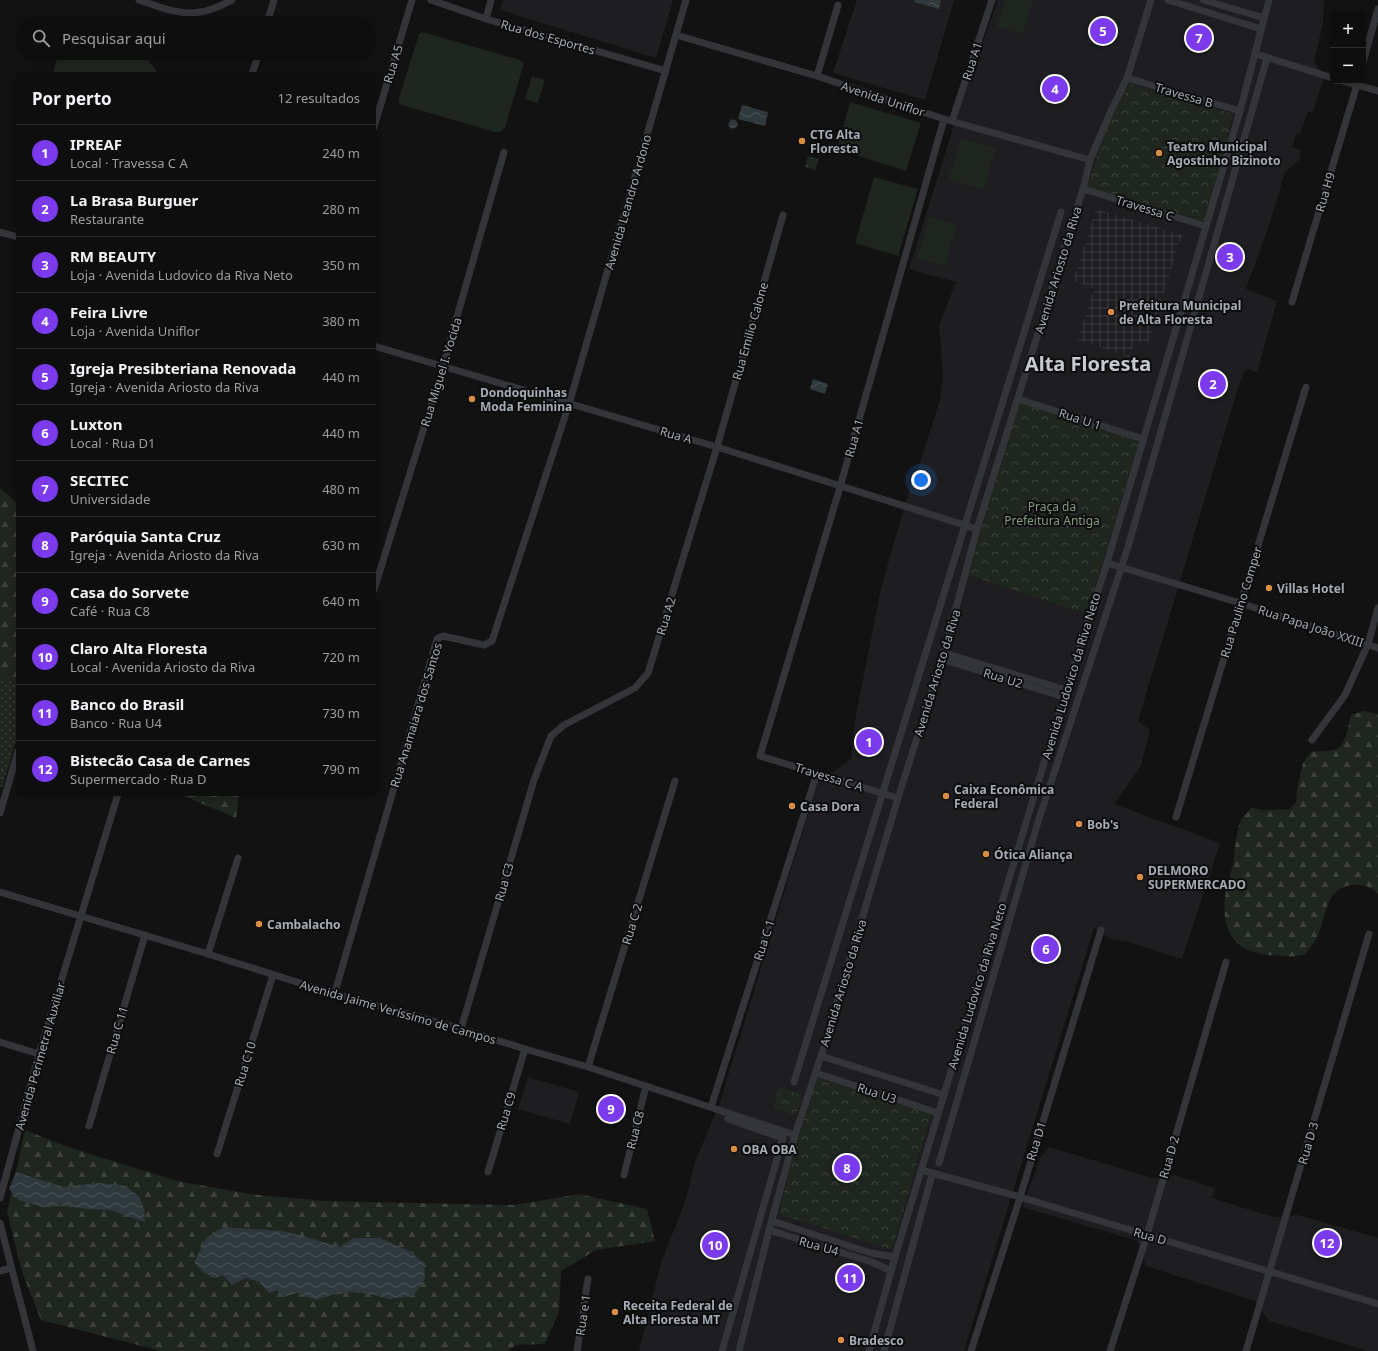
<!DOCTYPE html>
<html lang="pt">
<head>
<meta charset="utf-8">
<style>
	:root { --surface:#0e0e0e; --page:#1c1c1c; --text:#f1f3f6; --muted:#9b9c9e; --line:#2e2e2e; --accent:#7c3aed }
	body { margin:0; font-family:"Noto Sans",sans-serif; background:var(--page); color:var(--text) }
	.controls { position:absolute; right:12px; top:12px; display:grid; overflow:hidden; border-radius:6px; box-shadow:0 2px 6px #0003 }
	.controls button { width:36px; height:36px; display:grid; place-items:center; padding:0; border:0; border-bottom:1px solid var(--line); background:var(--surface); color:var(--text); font:20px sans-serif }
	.you { position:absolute; left:921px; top:480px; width:14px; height:14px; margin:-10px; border:3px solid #fff; border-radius:50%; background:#1a73e8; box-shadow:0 0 0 6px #1a73e833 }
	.badge { display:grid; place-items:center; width:26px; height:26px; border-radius:50%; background:var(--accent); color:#fff; font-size:13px; font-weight:700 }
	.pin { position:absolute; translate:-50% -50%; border:2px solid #fff; box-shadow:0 1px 4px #0006 }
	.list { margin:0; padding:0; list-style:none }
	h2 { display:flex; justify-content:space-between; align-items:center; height:52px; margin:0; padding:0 16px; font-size:17px }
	h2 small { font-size:13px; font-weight:400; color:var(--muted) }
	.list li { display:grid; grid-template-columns:26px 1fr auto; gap:12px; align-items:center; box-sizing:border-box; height:56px; padding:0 16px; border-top:1px solid var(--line) }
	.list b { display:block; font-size:15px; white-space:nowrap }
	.list p { margin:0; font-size:13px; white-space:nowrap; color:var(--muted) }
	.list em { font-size:13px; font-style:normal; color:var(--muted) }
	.icon { flex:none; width:22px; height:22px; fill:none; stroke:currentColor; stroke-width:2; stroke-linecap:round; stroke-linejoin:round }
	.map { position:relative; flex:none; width:1378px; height:1351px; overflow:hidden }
	.search { position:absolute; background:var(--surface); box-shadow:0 2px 6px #0003; left:16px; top:16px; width:360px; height:44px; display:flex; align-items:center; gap:10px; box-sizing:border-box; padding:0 14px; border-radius:22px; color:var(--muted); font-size:15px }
	.panel { position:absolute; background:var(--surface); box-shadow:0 2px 6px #0003; left:16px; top:72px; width:360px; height:724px; border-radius:6px }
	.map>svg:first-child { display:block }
	.built { fill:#1e1e20 }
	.industrial { fill:url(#industrial-grid) }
	.grass { fill:url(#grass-dots) }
	.forest { fill:url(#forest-firs) }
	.park { fill:url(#park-crowns) }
	.garden { fill:#1f251f }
	.water { fill:url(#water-waves) }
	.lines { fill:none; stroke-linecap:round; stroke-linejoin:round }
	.minor { stroke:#333538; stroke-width:7 }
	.poi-dot { fill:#d98d44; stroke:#0d0d0e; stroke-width:1.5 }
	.labels { text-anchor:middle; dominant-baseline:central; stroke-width:4; stroke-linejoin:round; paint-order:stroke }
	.street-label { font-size:12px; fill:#a5abb2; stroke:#0d0d0e }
	.poi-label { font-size:12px; font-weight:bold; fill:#a5abb2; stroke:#0d0d0e; text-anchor:start }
	.park-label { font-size:12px; fill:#829b7e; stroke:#0d0d0e }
	.town-label { font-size:20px; font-weight:bold; fill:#c6cacf; stroke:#0d0d0e }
</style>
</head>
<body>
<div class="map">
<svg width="1378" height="1351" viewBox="0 0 1378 1351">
	<defs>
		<pattern id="industrial-grid" width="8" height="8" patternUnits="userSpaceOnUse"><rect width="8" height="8" fill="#1e1e20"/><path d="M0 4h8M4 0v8" fill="none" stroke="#3c3c3e"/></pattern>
		<pattern id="grass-dots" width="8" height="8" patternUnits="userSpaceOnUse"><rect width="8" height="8" fill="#1f251f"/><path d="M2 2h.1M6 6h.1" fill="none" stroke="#3d423d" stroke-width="1.8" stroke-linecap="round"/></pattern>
		<pattern id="forest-firs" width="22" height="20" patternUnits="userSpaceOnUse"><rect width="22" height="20" fill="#1f251f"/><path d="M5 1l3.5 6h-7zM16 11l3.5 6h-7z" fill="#3d423d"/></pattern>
		<pattern id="park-crowns" width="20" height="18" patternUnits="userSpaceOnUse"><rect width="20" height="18" fill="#1f251f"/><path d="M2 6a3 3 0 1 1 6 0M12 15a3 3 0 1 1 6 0" fill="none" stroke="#3d423d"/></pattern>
		<pattern id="water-waves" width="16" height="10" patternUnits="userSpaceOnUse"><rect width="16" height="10" fill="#2f383c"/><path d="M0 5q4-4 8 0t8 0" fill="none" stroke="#4a5256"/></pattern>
	</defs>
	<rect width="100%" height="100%" fill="#121213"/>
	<g class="built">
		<polygon points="503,0 673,0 656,58 500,10"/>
		<polygon points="857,0 954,0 925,100 833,73"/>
		<polygon points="998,0 1324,0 1323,23 1314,61 1324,78 1313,111 1308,112 1300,134 1296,134 1292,147 1300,150 1300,159 1285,172 1270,222 1246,289 1277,301 1257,372 1246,369 1239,385 1138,721 1150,730 1141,766 1114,804 1220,843 1182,959 1125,941 1110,939 1094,928 964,1351 639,1351 661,1263 685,1202 695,1162 720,1102 818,782 851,759 855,720 881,588 908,494 921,459 940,400 943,375 939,325 956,282 909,269 959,109"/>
		<polygon points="528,1077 579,1092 570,1124 518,1109"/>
		<polygon points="1049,1147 1153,1178 1174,1175 1215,1188 1212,1198 1273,1217 1298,1215 1378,1238 1378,1351 1369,1351 1269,1321 1255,1301 1146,1266 1138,1241 1022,1207 1041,1156"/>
	</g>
	<polygon class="industrial" points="1096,209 1182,235 1148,343 1135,340 1129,357 1078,340 1094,288 1073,281"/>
	<polygon class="grass" points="0,679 18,684 18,734 2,788 0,787"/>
	<g class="forest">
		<polygon points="0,488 18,504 18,684 0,679"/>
		<path d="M1364,711L1378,714V894C1372,887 1365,885 1357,885C1317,885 1331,928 1309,949C1308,951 1307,953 1305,954C1297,958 1278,956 1269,955C1230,952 1220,925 1226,891C1228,882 1231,873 1233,864C1235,853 1236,826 1243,817C1245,814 1249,811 1251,808L1264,810L1290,809L1296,802L1297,789L1303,763L1311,752C1316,751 1333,751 1337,749C1347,744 1348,725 1351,715Z"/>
		<polygon points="179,794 239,794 236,818"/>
		<polygon points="25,1130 57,1143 96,1156 178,1181 250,1194 324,1201 515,1205 579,1194 647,1209 655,1241 596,1250 561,1271 559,1311 545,1344 516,1345 508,1351 161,1351 41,1320 22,1272 7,1212"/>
	</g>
	<g class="park">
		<polygon points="1129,84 1233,114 1206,221 1087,188 1102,142 1113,114"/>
		<polygon points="808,156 819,159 815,170 805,167"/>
		<polygon points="1019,402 1139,441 1087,614 967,575"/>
		<polygon points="818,1078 931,1114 892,1250 779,1214 798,1133"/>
		<polygon points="779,1087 802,1095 796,1115 773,1108"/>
	</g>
	<g class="garden">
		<polygon points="1005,0 1033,0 1022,34 997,27"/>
		<polygon points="422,32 520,60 524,63 505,128 500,132 495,132 402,105 399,102 399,98 419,34"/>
		<path d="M64,53C82,53 127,50 141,56C149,60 154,67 158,74H53L57,58Z"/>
		<polygon points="532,76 545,80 538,103 525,99"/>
		<polygon points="850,102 921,123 906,171 837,149"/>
		<polygon points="961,138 996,148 984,190 949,179"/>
		<polygon points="874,177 918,189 898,256 855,243"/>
		<polygon points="929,217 957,225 945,266 917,258"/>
	</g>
	<g class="water">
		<polygon points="915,0 941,0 939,9 914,2"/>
		<polygon points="742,105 768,112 765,126 738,119"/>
		<circle cx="733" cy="124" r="4.5"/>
		<polygon points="813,379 828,384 825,394 810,389"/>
		<polygon points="16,1172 63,1187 99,1183 126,1186 140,1198 144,1209 145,1222 110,1210 87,1209 68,1206 42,1207 19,1200 9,1189"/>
		<polygon points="224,1227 281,1231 299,1235 340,1247 353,1238 380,1238 409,1251 424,1263 425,1279 413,1296 389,1299 375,1295 353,1292 331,1295 316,1300 297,1293 283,1297 277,1290 269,1293 259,1282 246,1278 232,1285 223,1275 216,1278 204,1273 194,1262 207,1237"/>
	</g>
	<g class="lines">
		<g class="minor">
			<path d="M139,0C158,6 179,16 200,12C211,11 222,5 232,0"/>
			<polyline points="431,0 486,19 666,71"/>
			<polyline points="1168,0 1261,29"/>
			<polyline points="1203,0 1264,18"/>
			<polyline points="486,19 491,0"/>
			<polyline points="267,23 274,0"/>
			<polyline points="676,35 817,76 944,119 1090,160"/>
			<polyline points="1256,54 1333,78"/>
			<polyline points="1363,62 1378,9"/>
			<polyline points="252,74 259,53"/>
			<polyline points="817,76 838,5"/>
			<polyline points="1127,78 1240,111"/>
			<polyline points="1342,81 1378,91"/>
			<polyline points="952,121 992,0"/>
			<polyline points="374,127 412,0"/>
			<polyline points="1083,189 1206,226"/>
			<polyline points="0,232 18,237"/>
			<polyline points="1292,302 1358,81"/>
			<polyline points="374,346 717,447 977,529"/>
			<polyline points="1018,399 1143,439"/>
			<polyline points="1107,563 1240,603 1378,648"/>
			<polyline points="374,590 443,366 504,152"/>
			<polyline points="944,653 1066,690"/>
			<polyline points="942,659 1064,697"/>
			<polyline points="1312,740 1345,695 1368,644 1378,608"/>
			<polyline points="898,798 760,756 840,487 944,119"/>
			<polyline points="0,813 18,751"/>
			<polyline points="1176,817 1306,387"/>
			<polyline points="0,892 208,954 319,989 461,1029 525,1049 588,1067 795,1135"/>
			<polyline points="208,954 238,858"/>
			<polyline points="335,992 437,639 443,636 484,645 492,641 569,404 686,0"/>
			<polyline points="461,1029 534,780 551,736 564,725 635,688 648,673 717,447 783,215"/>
			<polyline points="0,1042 39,1054"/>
			<polyline points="821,1056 944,1095"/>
			<polyline points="588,1067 675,781"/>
			<polyline points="816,1073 938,1113"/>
			<polyline points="794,1082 1061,212"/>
			<polyline points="711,1107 817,773"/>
			<polyline points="89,1126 145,935"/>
			<polyline points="217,1154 273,975"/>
			<polyline points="939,1163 1038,822 1128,547 1267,58"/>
			<polyline points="921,1170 1020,1197 1378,1304"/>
			<polyline points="488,1172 525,1049"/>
			<polyline points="624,1175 646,1086"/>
			<polyline points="0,1198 39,1054 118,794"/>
			<polyline points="772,1221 871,1253 895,1257"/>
			<polyline points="0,1223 33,1351"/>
			<polyline points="769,1230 872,1262 891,1271"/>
			<polyline points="0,1271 11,1268"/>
			<polyline points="577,1351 588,1279"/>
			<polyline points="722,1351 783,1138 728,1119"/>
			<polyline points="739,1351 769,1230 795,1135 821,1056 898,798 944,653 977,529 1083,189 1090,160 1111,111 1127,78 1151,0"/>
			<polyline points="869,1351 895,1257 1066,690 1107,563 1240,111 1269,0"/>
			<polyline points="884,1351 931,1178"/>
			<polyline points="971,1351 1018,1204 1101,930"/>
			<polyline points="1110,1351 1147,1235 1226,962"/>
			<polyline points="1246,1351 1369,934"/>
		</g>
	</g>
	<g class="poi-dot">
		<circle cx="802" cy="141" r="4"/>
		<circle cx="1159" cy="153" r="4"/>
		<circle cx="1111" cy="312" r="4"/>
		<circle cx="472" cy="399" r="4"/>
		<circle cx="1269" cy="588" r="4"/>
		<circle cx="946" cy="796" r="4"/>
		<circle cx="792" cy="806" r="4"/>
		<circle cx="1079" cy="824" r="4"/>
		<circle cx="986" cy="854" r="4"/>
		<circle cx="1140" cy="877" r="4"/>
		<circle cx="259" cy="924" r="4"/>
		<circle cx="734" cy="1149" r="4"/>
		<circle cx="615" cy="1312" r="4"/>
		<circle cx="841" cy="1340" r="4"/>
	</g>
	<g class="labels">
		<g class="street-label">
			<text transform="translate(548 37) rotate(16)">Rua dos Esportes</text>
			<text transform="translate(972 61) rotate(-72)">Rua A1</text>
			<text transform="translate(393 64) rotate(-73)">Rua A5</text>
			<text transform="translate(1184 95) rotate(16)">Travessa B</text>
			<text transform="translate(883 99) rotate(18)">Avenida Uniflor</text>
			<text transform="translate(1325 192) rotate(-73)">Rua H9</text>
			<text transform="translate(628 202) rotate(-74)">Avenida Leandro Ardono</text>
			<text transform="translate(1145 208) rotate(17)">Travessa C</text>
			<text transform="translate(1058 270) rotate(-73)">Avenida Ariosto da Riva</text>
			<text transform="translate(750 331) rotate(-74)">Rua Emilio Calone</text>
			<text transform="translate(441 372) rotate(-73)">Rua Miguel I. Yocida</text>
			<text transform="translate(1080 419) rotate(18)">Rua U 1</text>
			<text transform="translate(676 435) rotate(16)">Rua A</text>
			<text transform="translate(854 438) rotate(-74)">Rua A1</text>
			<text transform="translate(1241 602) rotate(-73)">Rua Paulino Comper</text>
			<text transform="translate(666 616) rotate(-73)">Rua A2</text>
			<text transform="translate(1311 626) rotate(18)">Rua Papa João XXIII</text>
			<text transform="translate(937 673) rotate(-73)">Avenida Ariosto da Riva</text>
			<text transform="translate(1071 676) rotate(-73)">Avenida Ludovico da Riva Neto</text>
			<text transform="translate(1003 678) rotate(17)">Rua U2</text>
			<text transform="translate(416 715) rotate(-73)">Rua Anamaiara dos Santos</text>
			<text transform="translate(829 777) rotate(17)">Travessa C A</text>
			<text transform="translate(504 882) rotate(-74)">Rua C3</text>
			<text transform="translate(632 924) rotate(-73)">Rua C 2</text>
			<text transform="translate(764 940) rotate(-72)">Rua C 1</text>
			<text transform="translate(843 983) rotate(-73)">Avenida Ariosto da Riva</text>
			<text transform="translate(977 986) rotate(-73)">Avenida Ludovico da Riva Neto</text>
			<text transform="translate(398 1012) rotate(16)">Avenida Jaime Veríssimo de Campos</text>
			<text transform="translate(117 1030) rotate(-74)">Rua C 11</text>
			<text transform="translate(40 1056) rotate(-74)">Avenida Perimetral Auxiliar</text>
			<text transform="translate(245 1064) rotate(-73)">Rua C10</text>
			<text transform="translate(877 1093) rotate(18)">Rua U3</text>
			<text transform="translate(506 1111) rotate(-73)">Rua C9</text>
			<text transform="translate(635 1130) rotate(-76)">Rua C8</text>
			<text transform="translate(1036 1141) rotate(-73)">Rua D1</text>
			<text transform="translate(1308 1143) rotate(-74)">Rua D 3</text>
			<text transform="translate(1169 1157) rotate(-74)">Rua D 2</text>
			<text transform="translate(1150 1236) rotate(16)">Rua D</text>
			<text transform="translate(819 1246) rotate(16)">Rua U4</text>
			<text transform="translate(583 1315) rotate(-81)">Rua e 1</text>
		</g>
		<g class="poi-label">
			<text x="810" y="134">CTG Alta<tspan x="810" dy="14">Floresta</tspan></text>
			<text x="1167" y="146">Teatro Municipal<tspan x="1167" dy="14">Agostinho Bizinoto</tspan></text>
			<text x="1119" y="305">Prefeitura Municipal<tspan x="1119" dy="14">de Alta Floresta</tspan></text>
			<text x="480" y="392">Dondoquinhas<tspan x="480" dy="14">Moda Feminina</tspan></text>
			<text x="1277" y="588">Villas Hotel</text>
			<text x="954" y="789">Caixa Econômica<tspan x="954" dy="14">Federal</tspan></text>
			<text x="800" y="806">Casa Dora</text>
			<text x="1087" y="824">Bob's</text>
			<text x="994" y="854">Ótica Aliança</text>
			<text x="1148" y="870">DELMORO<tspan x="1148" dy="14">SUPERMERCADO</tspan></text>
			<text x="267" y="924">Cambalacho</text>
			<text x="742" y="1149">OBA OBA</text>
			<text x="623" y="1305">Receita Federal de<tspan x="623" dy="14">Alta Floresta MT</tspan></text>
			<text x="849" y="1340">Bradesco</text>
		</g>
		<g class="park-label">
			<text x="1052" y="506">Praça da<tspan x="1052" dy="14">Prefeitura Antiga</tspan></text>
		</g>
		<g class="town-label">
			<text x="1088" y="363">Alta Floresta</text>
		</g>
	</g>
</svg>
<div class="controls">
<button>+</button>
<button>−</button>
</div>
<div class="you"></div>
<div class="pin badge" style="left:869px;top:742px">1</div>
<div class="pin badge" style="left:1213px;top:384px">2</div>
<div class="pin badge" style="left:1230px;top:257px">3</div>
<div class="pin badge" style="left:1055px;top:89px">4</div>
<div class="pin badge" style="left:1103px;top:31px">5</div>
<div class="pin badge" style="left:1046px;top:949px">6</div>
<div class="pin badge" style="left:1199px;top:38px">7</div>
<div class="pin badge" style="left:847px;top:1168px">8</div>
<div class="pin badge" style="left:611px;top:1109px">9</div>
<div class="pin badge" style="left:715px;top:1245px">10</div>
<div class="pin badge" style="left:850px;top:1278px">11</div>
<div class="pin badge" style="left:1327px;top:1243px">12</div>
<div class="search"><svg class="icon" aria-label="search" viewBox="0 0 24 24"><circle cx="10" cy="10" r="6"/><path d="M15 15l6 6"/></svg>Pesquisar aqui</div>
<section class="panel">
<h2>Por perto<small>12 resultados</small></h2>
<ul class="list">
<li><span class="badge">1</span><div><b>IPREAF</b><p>Local · Travessa C A</p></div><em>240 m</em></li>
<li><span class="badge">2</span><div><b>La Brasa Burguer</b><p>Restaurante</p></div><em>280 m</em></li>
<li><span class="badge">3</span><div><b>RM BEAUTY</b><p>Loja · Avenida Ludovico da Riva Neto</p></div><em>350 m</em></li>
<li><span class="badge">4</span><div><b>Feira Livre</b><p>Loja · Avenida Uniflor</p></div><em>380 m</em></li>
<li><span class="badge">5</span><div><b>Igreja Presibteriana Renovada</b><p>Igreja · Avenida Ariosto da Riva</p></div><em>440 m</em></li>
<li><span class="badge">6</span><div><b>Luxton</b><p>Local · Rua D1</p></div><em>440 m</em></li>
<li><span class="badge">7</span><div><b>SECITEC</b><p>Universidade</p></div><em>480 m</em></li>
<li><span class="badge">8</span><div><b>Paróquia Santa Cruz</b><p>Igreja · Avenida Ariosto da Riva</p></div><em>630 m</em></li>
<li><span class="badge">9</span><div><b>Casa do Sorvete</b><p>Café · Rua C8</p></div><em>640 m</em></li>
<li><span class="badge">10</span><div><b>Claro Alta Floresta</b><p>Local · Avenida Ariosto da Riva</p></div><em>720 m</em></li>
<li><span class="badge">11</span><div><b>Banco do Brasil</b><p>Banco · Rua U4</p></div><em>730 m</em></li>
<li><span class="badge">12</span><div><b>Bistecão Casa de Carnes</b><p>Supermercado · Rua D</p></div><em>790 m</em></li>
</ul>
</section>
</div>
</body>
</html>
